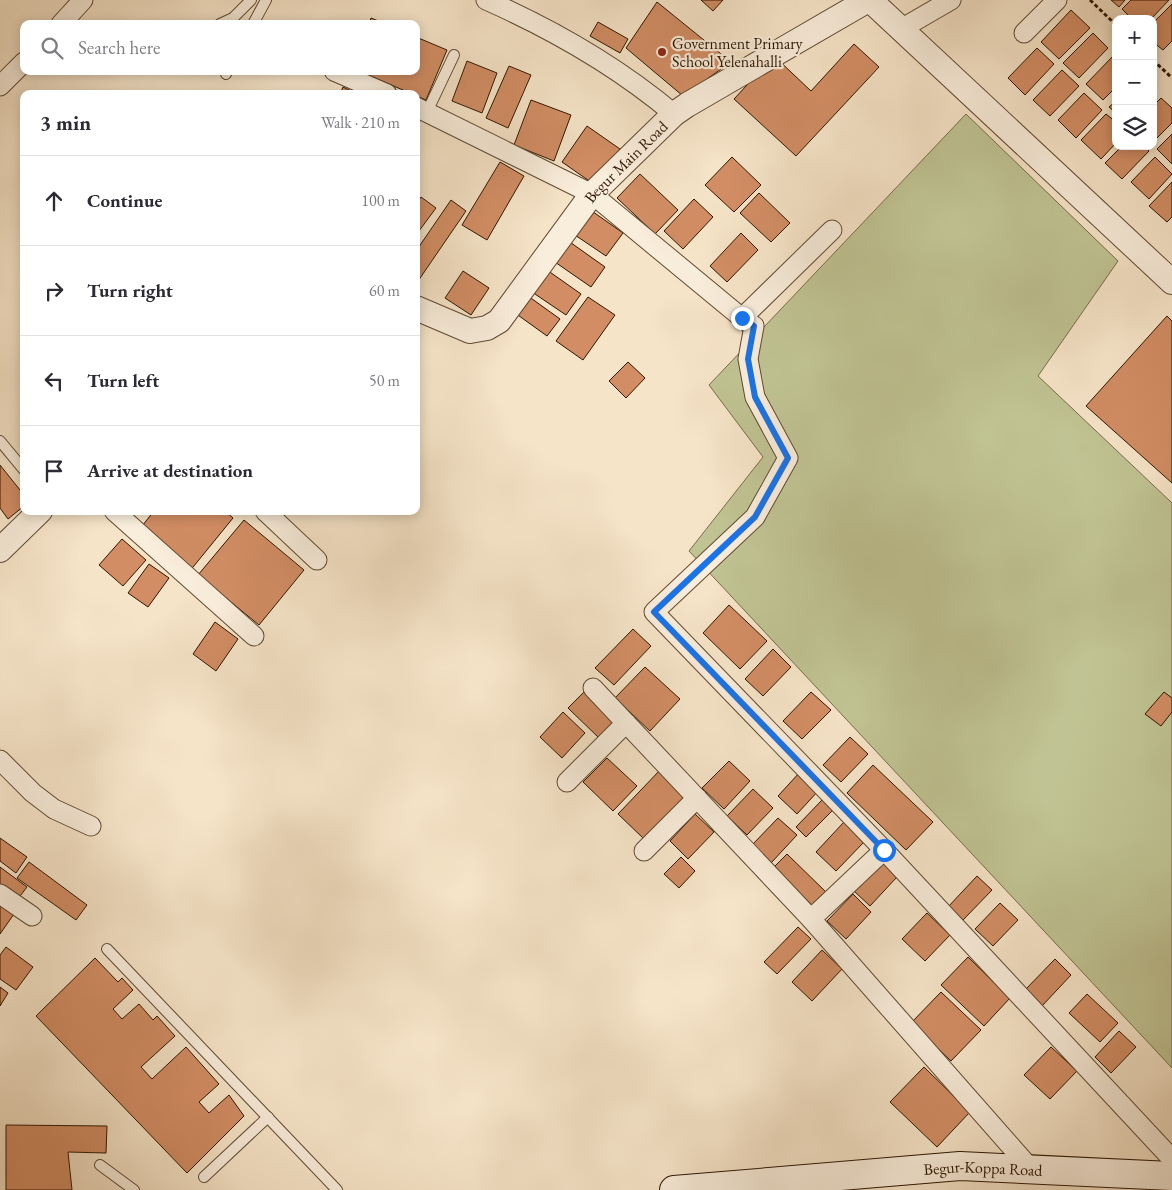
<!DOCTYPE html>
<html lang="en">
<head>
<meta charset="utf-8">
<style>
	:root { --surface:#fff; --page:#f2f2f3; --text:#2b2b33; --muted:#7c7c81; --line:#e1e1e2 }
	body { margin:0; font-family:"EB Garamond",serif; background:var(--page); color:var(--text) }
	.controls { position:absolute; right:15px; top:15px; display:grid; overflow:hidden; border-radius:10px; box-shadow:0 2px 12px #0003 }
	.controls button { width:45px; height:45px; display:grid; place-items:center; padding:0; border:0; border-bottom:1px solid var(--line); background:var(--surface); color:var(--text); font:25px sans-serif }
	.stop { position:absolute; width:15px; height:15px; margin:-11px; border:4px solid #1a73e8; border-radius:50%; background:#fff }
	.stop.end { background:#1a73e8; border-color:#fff; box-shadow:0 1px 5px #0008 }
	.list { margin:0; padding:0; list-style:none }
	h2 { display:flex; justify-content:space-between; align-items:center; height:65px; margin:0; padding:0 20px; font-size:21px }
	h2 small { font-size:16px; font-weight:400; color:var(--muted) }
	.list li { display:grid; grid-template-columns:32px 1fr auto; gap:15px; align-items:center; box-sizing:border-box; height:90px; padding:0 20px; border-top:1px solid var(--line) }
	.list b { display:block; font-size:19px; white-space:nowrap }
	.list em { font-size:16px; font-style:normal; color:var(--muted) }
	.icon { flex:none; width:28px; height:28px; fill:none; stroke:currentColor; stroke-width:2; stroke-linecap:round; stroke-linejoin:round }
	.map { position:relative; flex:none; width:1172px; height:1190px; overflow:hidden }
	.search { position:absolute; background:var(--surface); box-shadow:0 2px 12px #0003; left:20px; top:20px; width:400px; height:55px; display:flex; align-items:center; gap:12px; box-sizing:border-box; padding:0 18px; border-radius:10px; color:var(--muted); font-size:19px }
	.panel { position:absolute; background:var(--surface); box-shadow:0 2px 12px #0003; left:20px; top:90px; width:400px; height:425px; border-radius:10px }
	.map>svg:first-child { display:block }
	.green { fill:#c0c393; stroke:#776c4a }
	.building { fill:#d28d64; stroke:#2e1600 }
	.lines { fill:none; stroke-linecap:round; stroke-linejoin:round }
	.service-casing { stroke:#604a32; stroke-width:12 }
	.minor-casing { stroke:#604a32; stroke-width:21 }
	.tertiary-casing { stroke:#604a32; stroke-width:26 }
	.secondary-casing { stroke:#2e1600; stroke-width:30 }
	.path { stroke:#2e1600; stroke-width:3; stroke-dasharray:4 2.5; stroke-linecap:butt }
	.service { stroke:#f9eddb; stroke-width:10 }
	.minor { stroke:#f9eddb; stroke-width:19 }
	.tertiary { stroke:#f9eddb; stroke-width:24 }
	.secondary { stroke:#f9eddb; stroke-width:28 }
	.route { stroke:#1a73e8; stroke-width:6 }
	.poi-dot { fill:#8f2418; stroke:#f9eddb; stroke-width:2 }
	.labels { text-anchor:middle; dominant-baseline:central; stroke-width:4.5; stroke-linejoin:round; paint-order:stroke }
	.poi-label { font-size:16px; fill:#2e1600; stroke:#f9eddb; text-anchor:start }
	.street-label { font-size:16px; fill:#2e1600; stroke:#f9eddb }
</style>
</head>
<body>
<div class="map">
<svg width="1172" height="1190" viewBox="0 0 1172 1190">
	<rect width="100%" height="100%" fill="#f6e4c8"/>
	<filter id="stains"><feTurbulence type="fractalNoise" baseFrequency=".004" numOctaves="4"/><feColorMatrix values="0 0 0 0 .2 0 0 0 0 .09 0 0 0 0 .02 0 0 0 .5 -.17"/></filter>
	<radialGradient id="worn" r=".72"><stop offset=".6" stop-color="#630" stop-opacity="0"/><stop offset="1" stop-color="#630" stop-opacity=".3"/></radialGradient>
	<polygon class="green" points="966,114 1118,261 1038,376 1172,503 1172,1068 689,551 763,457 709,385"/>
	<g class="building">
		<polygon points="701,0 723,0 713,11"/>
		<polygon points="1111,0 1125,0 1119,7"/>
		<polygon points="1131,0 1169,0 1151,19 1132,19 1122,9"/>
		<polygon points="657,2 731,62 683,96 626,48"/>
		<polygon points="1172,4 1172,41 1163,50 1153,42 1153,23"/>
		<polygon points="1071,10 1090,28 1059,59 1041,42"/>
		<polygon points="371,18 386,24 369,24"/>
		<polygon points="598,22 628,39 620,53 590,36"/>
		<polygon points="1093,33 1108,48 1079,78 1063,63"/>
		<polygon points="416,37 447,50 426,100 359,71 416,71"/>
		<polygon points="854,44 879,67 796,156 734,99 774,56 811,91"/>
		<polygon points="1037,48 1054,64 1025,95 1008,78"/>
		<polygon points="1114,55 1116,57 1116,87 1103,100 1086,84"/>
		<polygon points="467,61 497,73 482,113 452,101"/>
		<polygon points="509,66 531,75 508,128 486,118"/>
		<polygon points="1062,70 1079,86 1050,116 1033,100"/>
		<polygon points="343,87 357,94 340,94"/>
		<polygon points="1084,93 1102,110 1076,138 1058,120"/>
		<polygon points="1161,98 1172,108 1172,123 1153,142 1153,106"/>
		<polygon points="531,100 571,115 554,161 514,145"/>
		<polygon points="1116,101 1116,113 1109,107"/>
		<polygon points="1106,114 1116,122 1116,143 1101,159 1081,140"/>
		<polygon points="587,126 620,149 595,185 562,162"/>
		<polygon points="1172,134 1172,164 1157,149"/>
		<polygon points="1122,146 1144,146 1149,151 1122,179 1105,163"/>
		<polygon points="732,157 761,185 734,212 705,185"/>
		<polygon points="1155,157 1172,174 1149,199 1131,182"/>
		<polygon points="500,162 524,176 487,240 462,225"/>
		<polygon points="640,174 678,210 655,234 617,198"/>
		<polygon points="1172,182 1172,217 1167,222 1149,206"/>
		<polygon points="759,193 790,223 771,242 740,213"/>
		<polygon points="421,197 436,208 416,235 416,204"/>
		<polygon points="694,199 713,217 683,249 664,231"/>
		<polygon points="451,200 466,211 416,284 416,251"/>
		<polygon points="589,209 623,233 606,256 572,233"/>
		<polygon points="741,233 758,250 727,282 710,266"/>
		<polygon points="567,240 605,267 591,287 552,260"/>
		<polygon points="547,270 581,294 566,315 532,292"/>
		<polygon points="463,271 489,288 471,315 445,298"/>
		<polygon points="528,296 560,319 547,336 515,313"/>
		<polygon points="588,297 615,315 583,360 556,341"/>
		<polygon points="1167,316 1172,321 1172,483 1086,406"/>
		<polygon points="628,362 645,378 626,398 609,381"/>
		<polygon points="0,465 24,495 24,506 8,519 0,508"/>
		<polygon points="154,511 225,511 233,518 189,572 138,531"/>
		<polygon points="244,520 304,570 259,625 198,575"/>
		<polygon points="122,539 146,560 123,586 99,565"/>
		<polygon points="149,564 169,578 148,607 128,593"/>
		<polygon points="729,605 767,641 740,669 703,633"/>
		<polygon points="215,622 238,639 216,671 193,654"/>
		<polygon points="633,629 651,646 614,685 595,668"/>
		<polygon points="773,649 791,667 763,696 745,679"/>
		<polygon points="645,667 680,699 650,731 615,698"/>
		<polygon points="585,691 615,720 598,737 568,708"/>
		<polygon points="811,692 831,710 802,739 783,721"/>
		<polygon points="1164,692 1172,698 1172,712 1161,726 1145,714"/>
		<polygon points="563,712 585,733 562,758 540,737"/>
		<polygon points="850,737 868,754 841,782 823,765"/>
		<polygon points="607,758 637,786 613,811 583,782"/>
		<polygon points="729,761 750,781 724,809 702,788"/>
		<polygon points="873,765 933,822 906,850 847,793"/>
		<polygon points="661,769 687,794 644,839 618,814"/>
		<polygon points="800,772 819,790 797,814 778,796"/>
		<polygon points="753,789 773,808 747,835 727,816"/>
		<polygon points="823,799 834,809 806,837 796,827"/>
		<polygon points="695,814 714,832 688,859 670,841"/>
		<polygon points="778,818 797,835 771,863 752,845"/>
		<polygon points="844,822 865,841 836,871 816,852"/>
		<polygon points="0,838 27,857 16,873 0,861"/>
		<polygon points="787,854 827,893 814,907 773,868"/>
		<polygon points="681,857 695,871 679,888 664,874"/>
		<polygon points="29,862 87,905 76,920 17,878"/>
		<polygon points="882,862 897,877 870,906 854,891"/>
		<polygon points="0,867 27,887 17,900 0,887"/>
		<polygon points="977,876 992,890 963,920 948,907"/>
		<polygon points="853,894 871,912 846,939 827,921"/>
		<polygon points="1000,903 1018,920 993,946 975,929"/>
		<polygon points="0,904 14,914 0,934"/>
		<polygon points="927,913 950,935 925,961 902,939"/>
		<polygon points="798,927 811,939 777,974 764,962"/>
		<polygon points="6,947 33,967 16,990 0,979 0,955"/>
		<polygon points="822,950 842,969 812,1001 792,982"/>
		<polygon points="968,957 1010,998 984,1026 941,985"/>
		<polygon points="95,958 118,982 122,978 133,990 113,1009 122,1019 139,1004 153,1020 157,1016 175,1036 141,1067 152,1079 186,1047 219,1084 199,1102 209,1113 229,1095 244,1116 187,1173 36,1016"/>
		<polygon points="1055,959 1071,975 1042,1006 1025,990"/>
		<polygon points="0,987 8,993 0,1006"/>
		<polygon points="941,992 981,1030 951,1061 911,1023"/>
		<polygon points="1087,994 1118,1023 1100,1042 1069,1013"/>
		<polygon points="1119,1031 1136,1047 1111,1073 1095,1057"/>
		<polygon points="1051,1047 1077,1071 1050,1099 1024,1075"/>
		<polygon points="924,1067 970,1112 937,1147 890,1102"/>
		<polygon points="6,1125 107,1126 106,1153 68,1152 72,1190 6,1190"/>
	</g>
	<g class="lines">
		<defs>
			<g id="service">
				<polyline points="220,24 233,18 251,0"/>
				<polyline points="253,24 266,0"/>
				<polyline points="226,74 227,71"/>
				<polyline points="427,112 454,55"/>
				<polyline points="0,441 24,470"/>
				<polyline points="107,949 337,1190"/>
				<polyline points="100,1165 134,1190"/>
				<polyline points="204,1177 268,1117"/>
			</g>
			<g id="minor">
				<path d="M486,0C554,30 618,67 674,114"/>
				<polyline points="61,24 83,0"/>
				<polyline points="901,29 951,0"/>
				<polyline points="1024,33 1057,0"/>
				<polyline points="334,71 387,94"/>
				<polyline points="0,86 24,62"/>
				<polyline points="416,107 592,194 742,318 832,230"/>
				<polyline points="742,318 754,326 748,359 755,397 788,458 755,517 654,612 884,850 1172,1159"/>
				<polyline points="114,511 254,636"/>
				<polyline points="265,511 317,560"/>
				<polyline points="593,688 811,919 1030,1168"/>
				<polyline points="0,760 33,793 54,809 91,826"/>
				<polyline points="567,782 626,723"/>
				<polyline points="644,851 697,798"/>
				<polyline points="0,894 32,916"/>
				<polyline points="811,919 884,850"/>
			</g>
			<g id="tertiary">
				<polyline points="870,0 1172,282"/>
				<path id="s1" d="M416,308L470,331L487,328L499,321L592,194L674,114L687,105L868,0"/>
				<polyline points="0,550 40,511"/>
			</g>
			<g id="secondary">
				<path id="s2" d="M674,1190L960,1166L1172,1176"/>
			</g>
		</defs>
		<use href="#service" class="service-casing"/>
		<use href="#minor" class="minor-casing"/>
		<use href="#tertiary" class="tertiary-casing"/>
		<use href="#secondary" class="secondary-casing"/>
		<g class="path">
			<polyline points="1090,0 1116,25"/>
			<polyline points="1153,60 1172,78"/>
		</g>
		<use href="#service" class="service"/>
		<use href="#minor" class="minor"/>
		<use href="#tertiary" class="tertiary"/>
		<use href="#secondary" class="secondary"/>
	</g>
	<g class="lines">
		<polyline class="route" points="742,318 754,326 748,359 755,397 788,458 755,517 654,612 884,850"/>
	</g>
	<circle class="poi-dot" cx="662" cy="52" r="5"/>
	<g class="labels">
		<g class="poi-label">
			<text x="672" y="43">Government Primary<tspan x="672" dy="18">School Yelenahalli</tspan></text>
		</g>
		<g class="street-label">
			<text stroke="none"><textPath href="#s1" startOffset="294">Begur Main Road</textPath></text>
			<text stroke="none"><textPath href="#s2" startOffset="310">Begur-Koppa Road</textPath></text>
		</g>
	</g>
	<rect width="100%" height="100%" filter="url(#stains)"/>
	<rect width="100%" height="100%" fill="url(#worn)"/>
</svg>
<div class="controls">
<button>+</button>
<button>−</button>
<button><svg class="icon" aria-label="layers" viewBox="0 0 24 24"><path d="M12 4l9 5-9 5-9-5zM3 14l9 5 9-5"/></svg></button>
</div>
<div class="stop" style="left:884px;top:850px"></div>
<div class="stop end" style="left:742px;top:318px"></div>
<div class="search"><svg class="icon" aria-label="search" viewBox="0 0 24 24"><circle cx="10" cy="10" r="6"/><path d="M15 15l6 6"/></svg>Search here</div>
<section class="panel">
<h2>3 min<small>Walk · 210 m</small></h2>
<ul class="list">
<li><svg class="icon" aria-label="ahead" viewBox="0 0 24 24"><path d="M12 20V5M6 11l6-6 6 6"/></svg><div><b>Continue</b></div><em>100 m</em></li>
<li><svg class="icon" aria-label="right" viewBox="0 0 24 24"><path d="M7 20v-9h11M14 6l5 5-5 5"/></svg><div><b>Turn right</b></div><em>60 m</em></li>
<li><svg class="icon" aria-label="left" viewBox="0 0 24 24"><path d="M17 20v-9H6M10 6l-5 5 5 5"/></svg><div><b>Turn left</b></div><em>50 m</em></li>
<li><svg class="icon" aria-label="arrive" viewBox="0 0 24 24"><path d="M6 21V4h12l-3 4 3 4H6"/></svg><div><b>Arrive at destination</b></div></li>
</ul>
</section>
</div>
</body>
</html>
